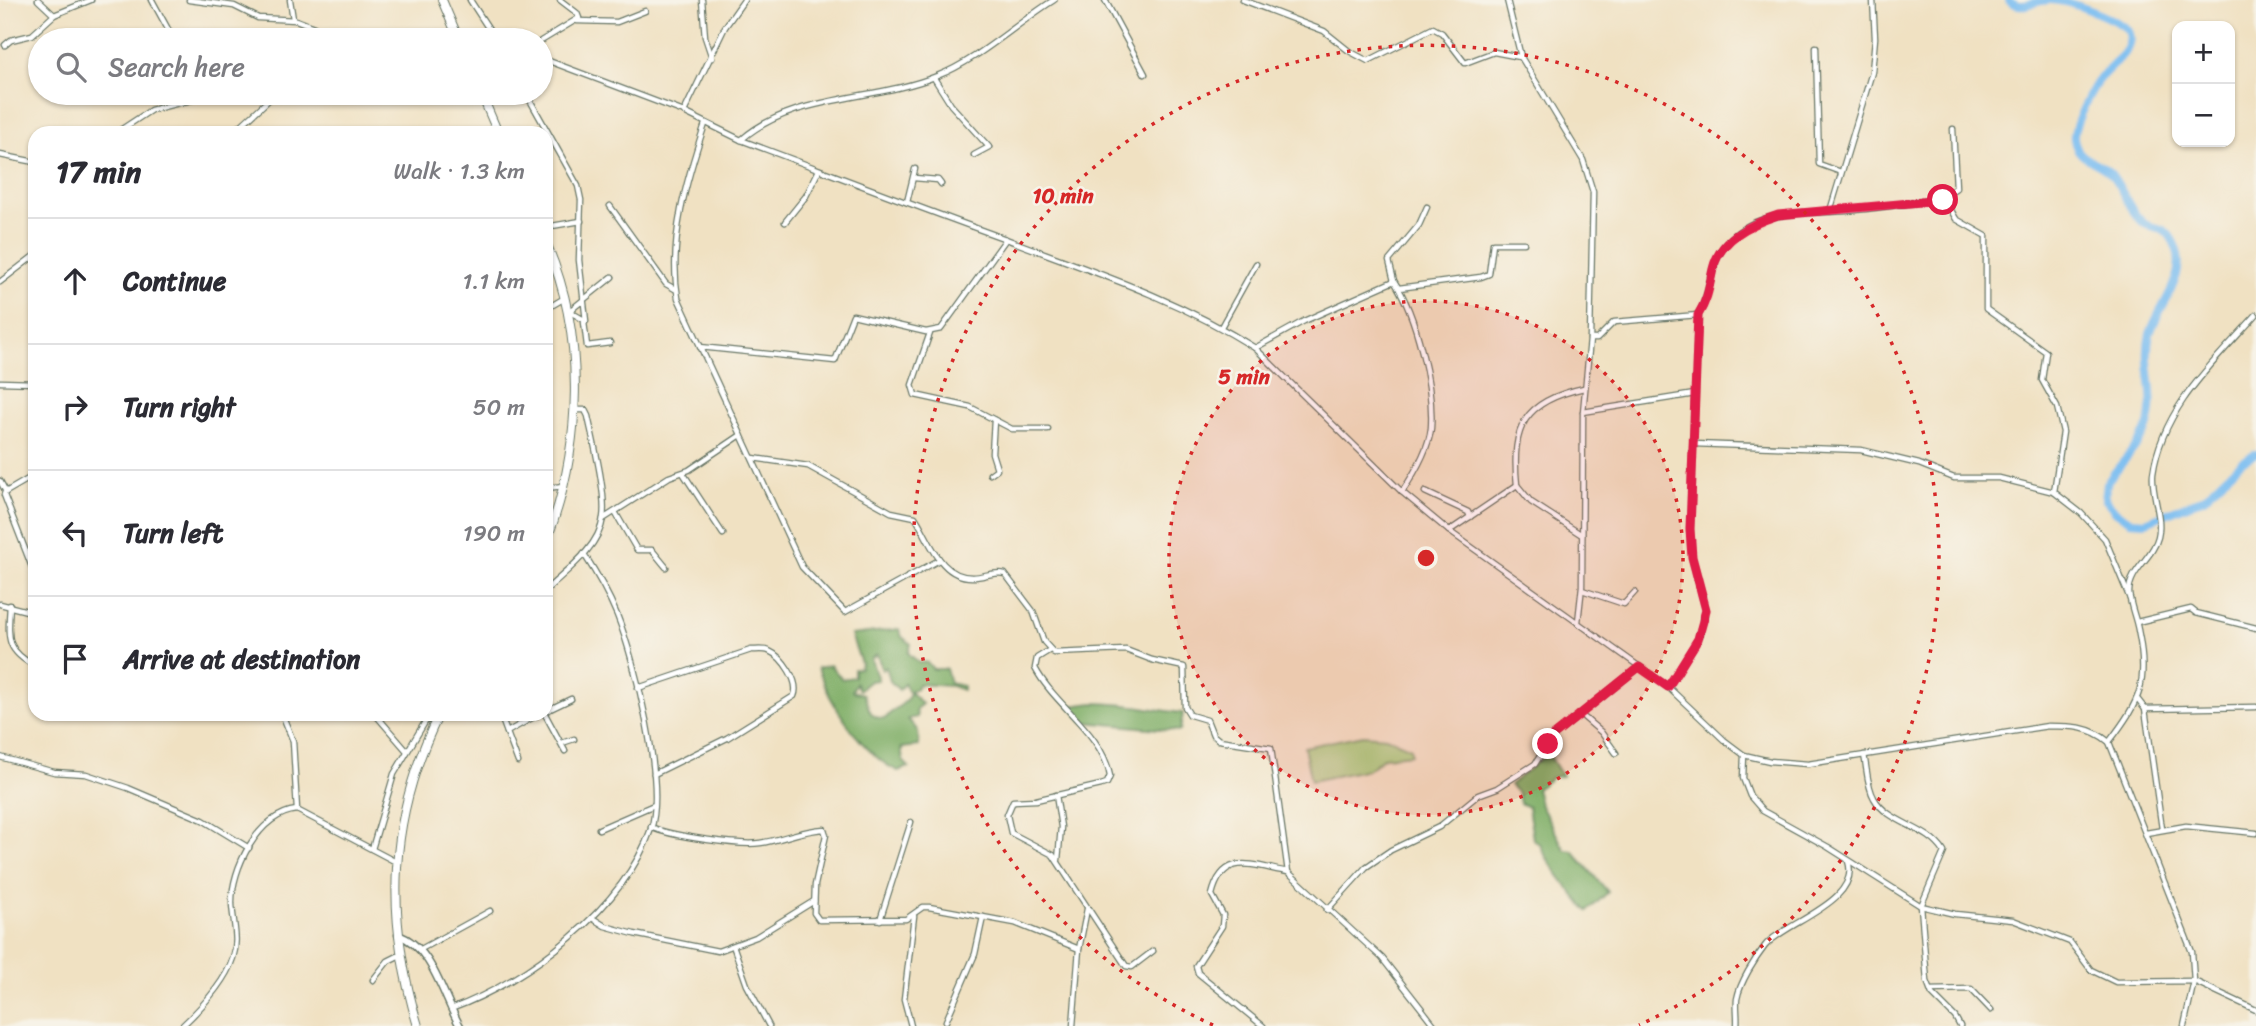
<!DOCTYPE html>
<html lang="en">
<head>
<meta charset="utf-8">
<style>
	:root { --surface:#fff; --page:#f7f7f7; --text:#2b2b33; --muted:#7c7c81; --line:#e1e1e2 }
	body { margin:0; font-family:Sriracha,sans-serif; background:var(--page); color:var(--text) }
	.controls { position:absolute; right:21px; top:21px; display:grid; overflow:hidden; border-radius:14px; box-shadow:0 2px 5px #0004 }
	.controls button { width:63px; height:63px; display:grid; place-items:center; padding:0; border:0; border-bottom:2px solid var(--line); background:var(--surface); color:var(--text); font:35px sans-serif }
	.stop { position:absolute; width:21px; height:21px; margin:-16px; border:5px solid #e11d48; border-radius:50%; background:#fff }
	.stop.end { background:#e11d48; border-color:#fff; box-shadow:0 2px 7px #0008 }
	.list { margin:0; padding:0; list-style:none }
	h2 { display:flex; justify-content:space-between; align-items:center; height:91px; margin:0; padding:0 28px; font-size:30px }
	h2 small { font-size:23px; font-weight:400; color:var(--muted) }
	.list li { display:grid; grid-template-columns:46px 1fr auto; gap:21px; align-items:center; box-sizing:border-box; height:126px; padding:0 28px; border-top:2px solid var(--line) }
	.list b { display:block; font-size:26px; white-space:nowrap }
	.list em { font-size:23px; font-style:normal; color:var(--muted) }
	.icon { flex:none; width:38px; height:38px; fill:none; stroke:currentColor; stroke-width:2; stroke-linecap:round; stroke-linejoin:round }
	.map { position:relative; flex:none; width:2256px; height:1026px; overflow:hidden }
	.search { position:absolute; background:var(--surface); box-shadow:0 2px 5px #0004; left:28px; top:28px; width:525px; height:77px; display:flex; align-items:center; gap:18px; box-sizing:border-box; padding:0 24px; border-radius:38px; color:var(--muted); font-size:26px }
	.panel { position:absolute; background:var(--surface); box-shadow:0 2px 5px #0004; left:28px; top:126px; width:525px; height:595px; border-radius:21px }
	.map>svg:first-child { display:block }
	.green { fill:#a1cb78; stroke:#608456; stroke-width:2 }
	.forest { fill:#80af68; stroke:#50764e; stroke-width:2 }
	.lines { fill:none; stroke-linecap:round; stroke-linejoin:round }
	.river { stroke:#7bbef1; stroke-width:8 }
	.street-casing { stroke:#687666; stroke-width:7 }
	.secondary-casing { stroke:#687666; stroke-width:9 }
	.highway-casing { stroke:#687666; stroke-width:10 }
	.street { stroke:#fff; stroke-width:4.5 }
	.secondary { stroke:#fff; stroke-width:6 }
	.highway { stroke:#fff; stroke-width:8 }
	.route { stroke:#e11d48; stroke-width:9 }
	.ring { fill:none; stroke:#d62828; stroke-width:3.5; stroke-dasharray:3.5 7 }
	.centre { fill:#d62828; stroke:#f7f3e8; stroke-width:3.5 }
	.ring-label { font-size:21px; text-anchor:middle; font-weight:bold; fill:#d62828; stroke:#f7f3e8; stroke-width:5; stroke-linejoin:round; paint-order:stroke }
</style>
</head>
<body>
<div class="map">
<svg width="2256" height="1026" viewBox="0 0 2256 1026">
	<rect width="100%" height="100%" fill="#f7f3e8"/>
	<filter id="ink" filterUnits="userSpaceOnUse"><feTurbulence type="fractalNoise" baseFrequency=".0143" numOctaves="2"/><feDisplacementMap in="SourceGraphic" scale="14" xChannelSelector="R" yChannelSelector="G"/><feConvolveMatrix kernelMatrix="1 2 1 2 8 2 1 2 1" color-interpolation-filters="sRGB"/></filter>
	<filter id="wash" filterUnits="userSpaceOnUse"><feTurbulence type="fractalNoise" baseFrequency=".00686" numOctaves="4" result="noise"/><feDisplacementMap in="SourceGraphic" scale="28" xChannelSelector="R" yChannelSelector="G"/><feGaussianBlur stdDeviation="1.57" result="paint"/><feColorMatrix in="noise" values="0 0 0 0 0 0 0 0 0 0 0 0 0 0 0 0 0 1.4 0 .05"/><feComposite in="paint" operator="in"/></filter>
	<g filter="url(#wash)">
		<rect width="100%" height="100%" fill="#f0e1c2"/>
		<polygon class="green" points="1363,735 1386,737 1411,748 1411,754 1384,757 1369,769 1311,781 1304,747"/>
		<g class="forest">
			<path d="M899,629L902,637L911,644L908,653L919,663L927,662L933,669H946L950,683L963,686V690L952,686L918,684L916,689L908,691L904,683L899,690L890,681L886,667L882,670L877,654L871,659L878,680L870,681L859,690L856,683L852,691L863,694C870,706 867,720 886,718C894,706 906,707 910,692L922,704L916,709L917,717L908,719L918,731L919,746L901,748L903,761L909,767L898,771C864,756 829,703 818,668L830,665L842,679L854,677V669L860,668L861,663L851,635Z"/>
			<path d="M1093,703C1124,703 1152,709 1183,713L1180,731L1084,722L1070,706Z"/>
			<path d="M1548,753L1562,776L1553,777L1536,789L1540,804L1565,850L1573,851L1608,892L1588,911C1578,901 1543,857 1541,845L1533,839L1528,807L1520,803L1518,793L1510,785Z"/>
		</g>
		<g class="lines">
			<path class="river" d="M2008,0C2024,12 2033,0 2050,0C2068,0 2115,18 2128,30C2137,51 2109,65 2098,81C2091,91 2072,128 2074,139C2077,161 2098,160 2111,174C2121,185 2132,218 2147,225C2156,229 2163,226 2170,236C2195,271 2159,303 2150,334C2142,366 2159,397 2147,428C2139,447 2118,465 2107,483L2105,499L2116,512L2130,521L2146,522L2204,498L2241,462L2256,454"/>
		</g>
	</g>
	<g filter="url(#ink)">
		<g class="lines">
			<defs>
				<g id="street">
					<polyline points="38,0 54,15 91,0"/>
					<polyline points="152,0 169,31"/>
					<polyline points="189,0 234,6 258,18 296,20 314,27 330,40"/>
					<polyline points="290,0 293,19"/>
					<polyline points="470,0 496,40"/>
					<polyline points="702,0 705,37 712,58"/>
					<polyline points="1105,0 1145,74"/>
					<polyline points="1243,0 1324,31 1349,51 1368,61 1433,28 1442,33 1465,63 1494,52 1520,57"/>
					<polyline points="1507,0 1521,57 1583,160 1593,192 1590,339 1583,412 1582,586 1578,622"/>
					<polyline points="577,21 617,22 645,11"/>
					<polyline points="345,40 350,40"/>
					<polyline points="541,41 579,18 577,13 560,0"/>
					<polyline points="5,45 11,40 32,35 54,15"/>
					<polyline points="1816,47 1819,164 1841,172"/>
					<path d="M541,58L684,112L741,140C829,173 917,207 1006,239C1094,272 1175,298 1255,348L1402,492L1449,531L1668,687L1724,740L1744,755L1770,761L1808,764L2048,726C2072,726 2090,726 2109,742L2192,952L2194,981L2184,1026"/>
					<polyline points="934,78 951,105 989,147 974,155"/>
					<polyline points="526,93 578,186 581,200 579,260 586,321 572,313 567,314"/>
					<polyline points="684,112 725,27 744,0"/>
					<path d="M705,124C687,178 668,241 678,298L802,567L845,612L939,560"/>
					<polyline points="116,133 151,110 219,93"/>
					<polyline points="233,133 276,93"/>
					<path d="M741,140C793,94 875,101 937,76C977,61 1017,23 1054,0"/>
					<polyline points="0,155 35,162"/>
					<polyline points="914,178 938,180 941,184"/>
					<polyline points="1939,199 1956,188 1953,129"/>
					<polyline points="907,202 915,169"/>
					<polyline points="610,206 666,284 675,289"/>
					<polyline points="1830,211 1872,72 1875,38 1873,0"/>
					<polyline points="785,222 806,196 819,170"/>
					<polyline points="546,227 581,221"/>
					<polyline points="1394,281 1389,261 1419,225 1427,207"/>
					<polyline points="0,282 35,255"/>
					<polyline points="1399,288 1481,277 1489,274 1493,243 1524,243"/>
					<polyline points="546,309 563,299"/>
					<polyline points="567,313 612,277"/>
					<polyline points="584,322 587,346 610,343"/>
					<polyline points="1221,327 1256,264"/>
					<polyline points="930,333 912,385 915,395 970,407 1012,429 1048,429"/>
					<polyline points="1590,339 1597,339 1614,322 1698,315"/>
					<polyline points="700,347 835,361 853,315 926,332 941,329 1006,239"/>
					<path d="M1255,348L1304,321L1394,281C1416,314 1434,387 1431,428C1429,449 1414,474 1402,492"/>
					<polyline points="0,382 35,383"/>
					<polyline points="1583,412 1695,394"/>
					<polyline points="1694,444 1861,450 1919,464 1954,478 1999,478 2054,492 2081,513 2105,539 2130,599"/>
					<path d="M753,458L808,466L891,512L915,517C930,539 939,578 973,577C984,577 994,571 1005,574L1033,611L1044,642L1054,653L1126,650L1152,660L1184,667L1185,707L1190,715L1207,720L1213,735L1219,740L1271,748L1288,872L1382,958L1435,1026"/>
					<polyline points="683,473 723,534"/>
					<polyline points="990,474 997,469 992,453 994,420"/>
					<polyline points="0,481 6,492 35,475"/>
					<path d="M1517,485C1511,426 1524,401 1584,388"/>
					<polyline points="546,488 564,486"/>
					<polyline points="5,492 4,495 35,575"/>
					<polyline points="1425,492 1468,512 1470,517"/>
					<polyline points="615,512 637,550 652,550 666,567"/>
					<polyline points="603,519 669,477 689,470 741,435"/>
					<polyline points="1449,531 1517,485 1531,502 1582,535"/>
					<path d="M546,590C566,571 599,548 603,518C607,495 593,440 588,416L585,410H574"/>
					<polyline points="1582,590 1624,604 1635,592"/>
					<polyline points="0,604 35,613"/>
					<path d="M10,605C8,638 5,650 35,666"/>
					<polyline points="2137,622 2191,609 2196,613 2256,628"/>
					<path d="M1050,650L1037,658L1035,668C1055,706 1102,732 1110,776L1107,783L1101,785L1036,800L1013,801L1007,815L1011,833L1053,855L1126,966L1132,967L1153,951"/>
					<path d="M1668,687L1698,639L1706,610L1692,557L1690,529L1698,315C1712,293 1708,266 1725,245C1755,208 1804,214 1846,211C1877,208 1907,204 1938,199L1947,203L1956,219L1986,236V309L2046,352L2042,380L2057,407L2063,432L2054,492"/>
					<path d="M638,688L751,650C757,650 765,649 769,651C783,657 800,682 794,696L727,738L654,774"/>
					<polyline points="2138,700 2145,709 2162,829"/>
					<polyline points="2145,709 2256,707"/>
					<polyline points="546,711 571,699"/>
					<polyline points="282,714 293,741 297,810"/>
					<polyline points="375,714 406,750"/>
					<polyline points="500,714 518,762"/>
					<polyline points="545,714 565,751"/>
					<polyline points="1580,714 1601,732 1616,753"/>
					<polyline points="186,716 186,714"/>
					<polyline points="507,732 539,714"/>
					<path d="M2109,742C2141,700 2149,682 2138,630C2136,618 2130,605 2129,593C2129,570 2153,558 2158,537C2163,517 2151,494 2153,474C2162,408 2214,362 2256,315"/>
					<polyline points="562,743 574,739"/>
					<polyline points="1744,755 1743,778 1750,796 1763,811 1828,847 1921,906 1955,914 2013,920 2070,942 2091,970 2116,982 2194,981 2256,1010"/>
					<path d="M1864,755C1867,768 1867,786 1874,798C1888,824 1928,826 1944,852L1921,906L1927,981L1932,994L1955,1017L1960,1026"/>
					<polyline points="0,757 54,772 86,774 128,788 203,820 249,848"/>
					<polyline points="1056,795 1061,827 1058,860"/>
					<path d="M651,827C669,836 740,846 760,843C781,840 802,830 824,829L826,835L815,885L814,913L819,920L906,919L923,907H929L1015,923L1079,949"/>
					<polyline points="599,829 654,805"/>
					<polyline points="2146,833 2186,826 2256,833"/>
					<polyline points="372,849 394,774 425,722 437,714"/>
					<polyline points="1327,910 1366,867 1391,850 1439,827 1478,795 1497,788 1535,764 1553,736 1639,667"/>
					<polyline points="592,918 605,926 634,934 718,951 756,937 814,901"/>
					<polyline points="880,920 911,822"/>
					<polyline points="734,948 747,985 769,1026"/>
					<polyline points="421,949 490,911"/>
					<polyline points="373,980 388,961 400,955"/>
					<polyline points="1930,990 1971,989 1991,1010"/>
					<path d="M451,1009C528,981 624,908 651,829C666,784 635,660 617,615C608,593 597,574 584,554"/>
					<polyline points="946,1021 975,954 983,917"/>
					<path d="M182,1026C201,1008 225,983 233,958C239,940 233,922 232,904C231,869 258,814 297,810L396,862"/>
					<polyline points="911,1026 904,999 914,916"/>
					<polyline points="1073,1026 1079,949 1087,909"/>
					<path d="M1263,1026L1198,973L1196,966L1222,926L1223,915L1212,895C1223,850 1253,866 1288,872"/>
					<path d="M1737,1026C1738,1017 1736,1008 1737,999C1740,982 1755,959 1765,946C1783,923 1862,902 1848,861"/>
				</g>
				<path id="secondary" d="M398,935C432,946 443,997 460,1026"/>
				<g id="highway">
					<polyline points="442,0 459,40"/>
					<polyline points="481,93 498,133"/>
					<path d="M546,243C587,336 582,449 546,542"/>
					<path d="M418,1026C385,916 388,818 439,714"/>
				</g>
			</defs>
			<use href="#street" class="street-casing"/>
			<use href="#secondary" class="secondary-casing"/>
			<use href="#highway" class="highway-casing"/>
			<use href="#street" class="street"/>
			<use href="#secondary" class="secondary"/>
			<use href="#highway" class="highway"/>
		</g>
	</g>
	<g class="lines" filter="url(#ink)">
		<path class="route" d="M1548,744L1553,736L1639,667L1668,687L1698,639L1706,610L1692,557L1690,529L1698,315C1708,299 1709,287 1713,269C1720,238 1751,224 1778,215L1943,200"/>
	</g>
	<circle cx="1426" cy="558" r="257" fill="#d62828" fill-opacity=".12"/>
	<g class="ring">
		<circle cx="1426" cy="558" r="257"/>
		<path d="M1213 1025A513 513 0 1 1 1639 1025"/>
	</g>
	<circle cx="1426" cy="558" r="10" class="centre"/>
	<g class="ring-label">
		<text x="1063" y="203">10 min</text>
		<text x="1244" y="384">5 min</text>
	</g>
</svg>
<div class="controls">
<button>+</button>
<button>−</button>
</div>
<div class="stop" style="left:1943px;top:200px"></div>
<div class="stop end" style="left:1548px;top:744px"></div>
<div class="search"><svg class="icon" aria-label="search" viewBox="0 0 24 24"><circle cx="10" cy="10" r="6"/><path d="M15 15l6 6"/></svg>Search here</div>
<section class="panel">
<h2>17 min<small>Walk · 1.3 km</small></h2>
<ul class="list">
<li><svg class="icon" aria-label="ahead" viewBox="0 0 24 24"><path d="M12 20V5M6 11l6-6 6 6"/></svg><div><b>Continue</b></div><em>1.1 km</em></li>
<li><svg class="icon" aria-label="right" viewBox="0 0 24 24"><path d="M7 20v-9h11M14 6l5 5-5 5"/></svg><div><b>Turn right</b></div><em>50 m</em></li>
<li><svg class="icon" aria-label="left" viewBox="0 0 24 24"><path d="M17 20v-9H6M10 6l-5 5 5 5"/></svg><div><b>Turn left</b></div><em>190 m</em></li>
<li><svg class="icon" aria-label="arrive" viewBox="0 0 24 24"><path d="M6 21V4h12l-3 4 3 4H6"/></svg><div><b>Arrive at destination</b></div></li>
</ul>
</section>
</div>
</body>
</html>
